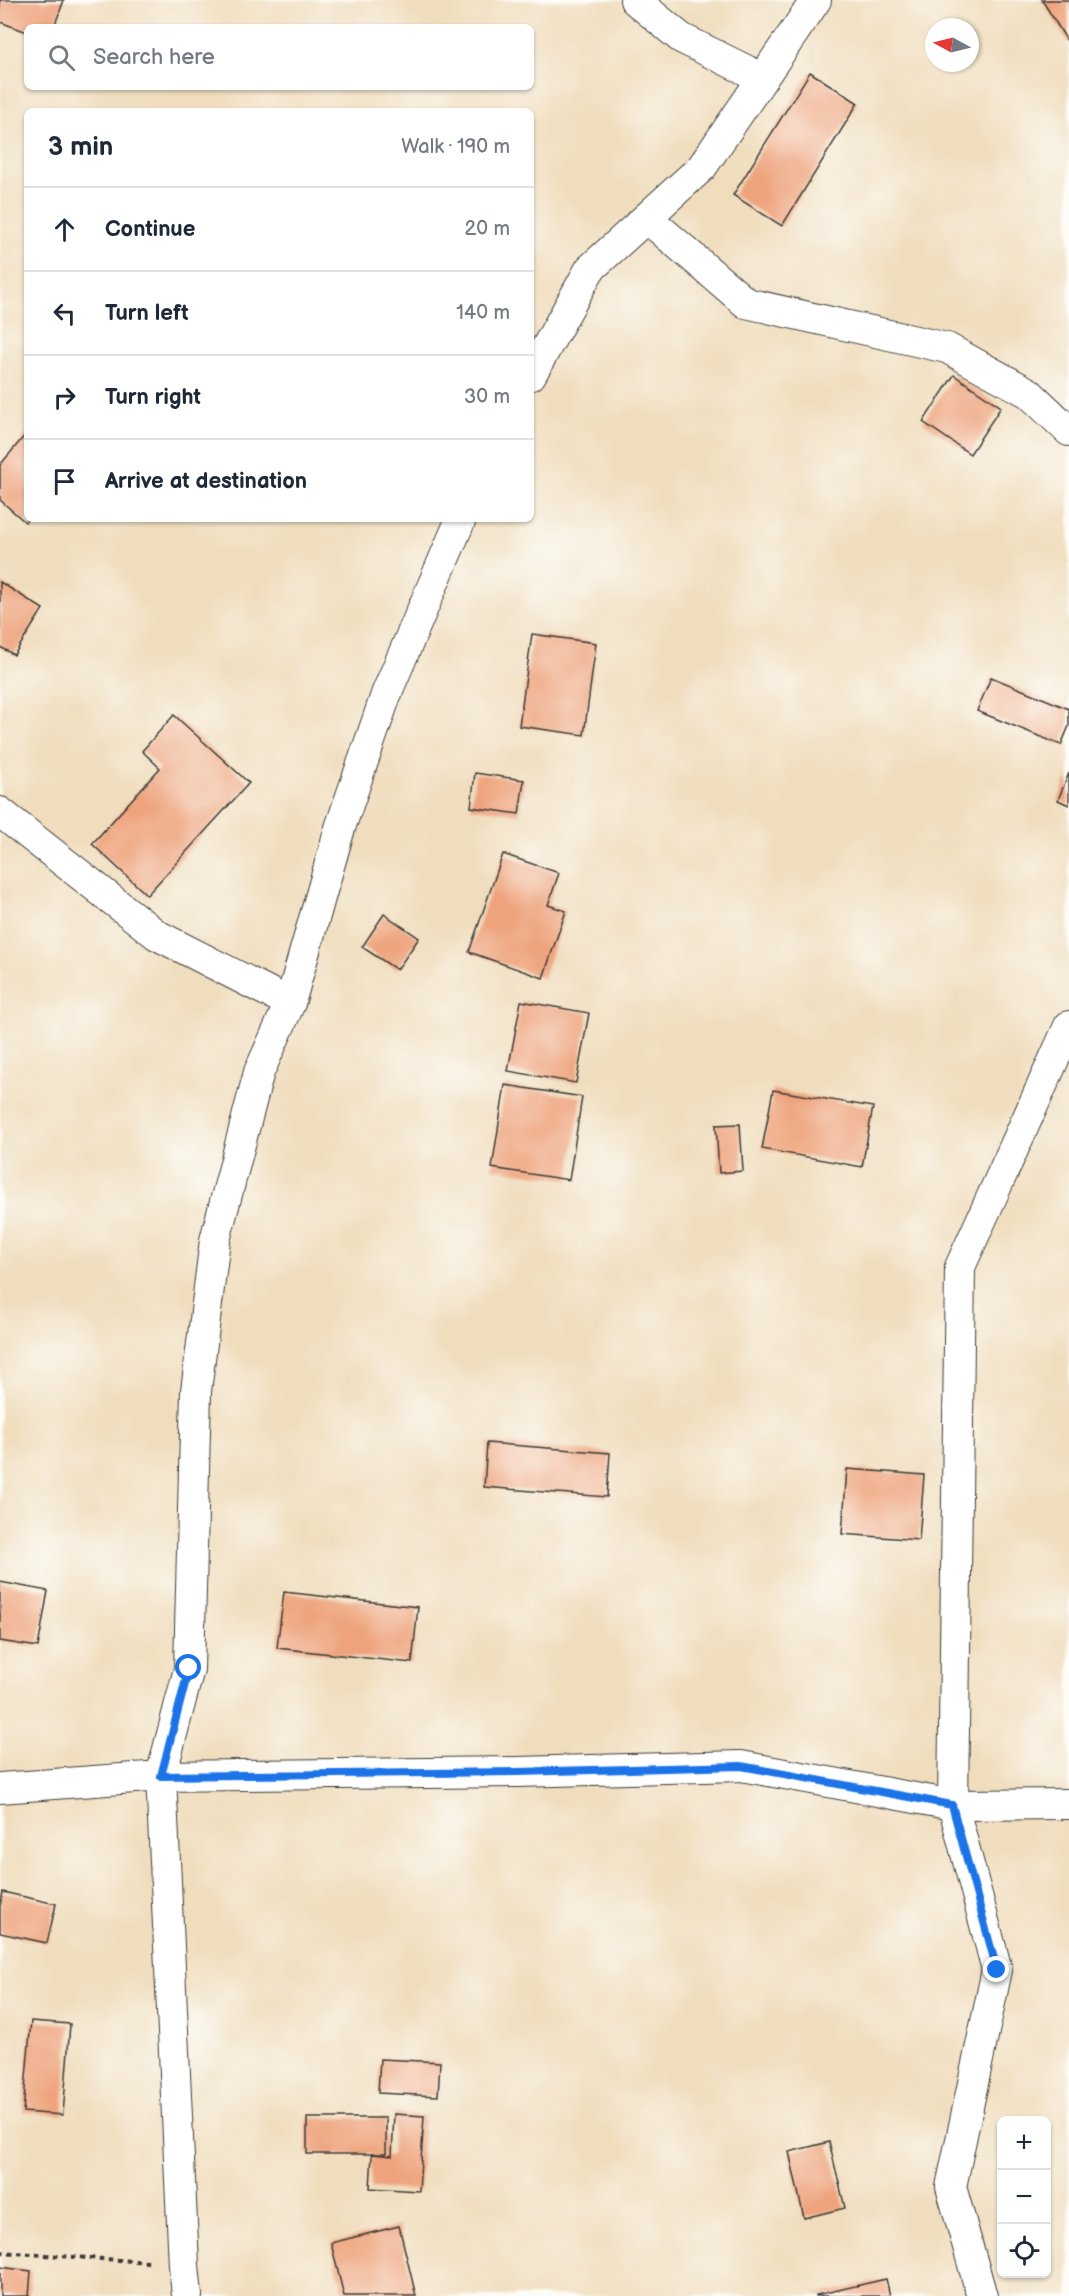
<!DOCTYPE html>
<html lang="en">
<head>
<meta charset="utf-8">
<style>
	:root { --surface:#fff; --page:#f6f6f7; --text:#1f2937; --muted:#747a83; --line:#e0e1e3 }
	body { margin:0; font-family:"Balsamiq Sans",sans-serif; background:var(--page); color:var(--text) }
	.controls { position:absolute; right:18px; bottom:18px; display:grid; overflow:hidden; border-radius:9px; box-shadow:0 2px 4px #0004 }
	.controls button { width:54px; height:54px; display:grid; place-items:center; padding:0; border:0; border-bottom:2px solid var(--line); background:var(--surface); color:var(--text); font:30px sans-serif }
	.compass { position:absolute; left:925px; top:18px; width:54px; height:54px; border-radius:50%; background:var(--surface); box-shadow:0 2px 4px #0004; rotate:277deg }
	.stop { position:absolute; width:18px; height:18px; margin:-14px; border:4px solid #1a73e8; border-radius:50%; background:#fff }
	.stop.end { background:#1a73e8; border-color:#fff; box-shadow:0 2px 6px #0008 }
	.list { margin:0; padding:0; list-style:none }
	h2 { display:flex; justify-content:space-between; align-items:center; height:78px; margin:0; padding:0 24px; font-size:26px }
	h2 small { font-size:20px; font-weight:400; color:var(--muted) }
	.list li { display:grid; grid-template-columns:39px 1fr auto; gap:18px; align-items:center; box-sizing:border-box; height:84px; padding:0 24px; border-top:2px solid var(--line) }
	.list b { display:block; font-size:22px; white-space:nowrap }
	.list em { font-size:20px; font-style:normal; color:var(--muted) }
	.icon { flex:none; width:33px; height:33px; fill:none; stroke:currentColor; stroke-width:2; stroke-linecap:round; stroke-linejoin:round }
	.map { position:relative; flex:none; width:1069px; height:2296px; overflow:hidden }
	.search { position:absolute; background:var(--surface); box-shadow:0 2px 4px #0004; left:24px; top:24px; width:510px; height:66px; display:flex; align-items:center; gap:15px; box-sizing:border-box; padding:0 21px; border-radius:9px; color:var(--muted); font-size:22px }
	.panel { position:absolute; background:var(--surface); box-shadow:0 2px 4px #0004; left:24px; top:108px; width:510px; height:414px; border-radius:9px }
	.map>svg:first-child { display:block }
	.building { fill:#eea37c }
	.lines { fill:none; stroke-linecap:round; stroke-linejoin:round }
	.street-casing { stroke:#3c3934; stroke-width:32 }
	.path { stroke:#3c3934; stroke-width:4; stroke-dasharray:4.5 4.5; stroke-linecap:butt }
	.street { stroke:#fff; stroke-width:30 }
	.route { stroke:#1a73e8; stroke-width:8 }
</style>
</head>
<body>
<div class="map">
<svg width="1069" height="2296" viewBox="0 0 1069 2296">
	<rect width="100%" height="100%" fill="#fdfcf7"/>
	<filter id="ink" filterUnits="userSpaceOnUse"><feTurbulence type="fractalNoise" baseFrequency=".0167" numOctaves="2"/><feDisplacementMap in="SourceGraphic" scale="12" xChannelSelector="R" yChannelSelector="G"/><feConvolveMatrix kernelMatrix="1 2 1 2 8 2 1 2 1" color-interpolation-filters="sRGB"/></filter>
	<filter id="wash" filterUnits="userSpaceOnUse"><feTurbulence type="fractalNoise" baseFrequency=".008" numOctaves="4" result="noise"/><feDisplacementMap in="SourceGraphic" scale="24" xChannelSelector="R" yChannelSelector="G"/><feGaussianBlur stdDeviation="1.35" result="paint"/><feColorMatrix in="noise" values="0 0 0 0 0 0 0 0 0 0 0 0 0 0 0 0 0 1.4 0 .05"/><feComposite in="paint" operator="in"/></filter>
	<g filter="url(#wash)">
		<rect width="100%" height="100%" fill="#f0ddbd"/>
		<g id="blocks">
			<g class="building">
				<polygon points="0,0 64,0 54,27 27,27 27,32 0,22"/>
				<polygon points="1042,0 1069,0 1069,44"/>
				<polygon points="810,72 858,103 782,226 733,195"/>
				<polygon points="954,375 1001,407 970,454 923,422"/>
				<polygon points="27,433 27,520 25,522 0,500 0,465"/>
				<polygon points="0,582 43,609 14,655 0,647"/>
				<polygon points="532,634 596,643 584,735 519,726"/>
				<polygon points="991,677 1069,709 1069,726 1061,745 977,711"/>
				<polygon points="174,715 249,783 147,895 92,844 160,768 142,751"/>
				<polygon points="475,773 524,780 519,814 471,807"/>
				<polygon points="1069,773 1069,805 1058,800"/>
				<polygon points="503,854 559,873 548,905 566,911 543,978 469,952"/>
				<polygon points="384,914 419,938 397,970 362,947"/>
				<polygon points="521,1001 589,1013 576,1083 508,1071"/>
				<polygon points="505,1085 582,1097 569,1180 492,1168"/>
				<polygon points="773,1090 873,1107 862,1167 762,1149"/>
				<polygon points="740,1124 743,1171 719,1173 716,1125"/>
				<polygon points="487,1443 610,1453 607,1497 484,1487"/>
				<polygon points="847,1469 924,1475 919,1540 842,1534"/>
				<polygon points="0,1582 48,1591 38,1647 0,1641"/>
				<polygon points="284,1592 418,1607 412,1663 277,1648"/>
				<polygon points="3,1892 56,1904 47,1943 0,1933 0,1906"/>
				<polygon points="31,2021 70,2024 63,2115 23,2112"/>
				<polygon points="380,2059 440,2062 438,2096 378,2093"/>
				<polygon points="394,2114 424,2116 419,2191 370,2188 372,2154 392,2156"/>
				<rect x="307" y="2118" width="79" height="36"/>
				<polygon points="829,2142 845,2208 804,2218 789,2152"/>
				<polygon points="399,2226 416,2296 344,2296 331,2243"/>
				<polygon points="0,2267 31,2271 29,2296 0,2296"/>
				<polygon points="886,2279 890,2296 816,2296 816,2295"/>
			</g>
		</g>
	</g>
	<g filter="url(#ink)">
		<use href="#blocks" fill-opacity="0" stroke="#3c3934" stroke-width="1.5"/>
		<g class="lines">
			<defs>
				<g id="street">
					<polyline points="635,0 681,38 762,78"/>
					<polyline points="647,218 746,303 947,348 1029,393 1069,431"/>
					<polyline points="531,375 590,269 702,167 816,0"/>
					<polyline points="461,519 387,692 340,828 290,1003 259,1072 215,1240 196,1391 189,1669 161,1776 517,1772 741,1766 953,1805 1069,1804"/>
					<polyline points="0,812 157,935 290,1003"/>
					<polyline points="0,1788 161,1776 184,2265 187,2296"/>
					<polyline points="982,2296 951,2187 997,1970 953,1805 960,1267 1069,1026"/>
				</g>
			</defs>
			<use href="#street" class="street-casing"/>
			<polyline class="path" points="0,2252 149,2262"/>
			<use href="#street" class="street"/>
		</g>
	</g>
	<g class="lines" filter="url(#ink)">
		<polyline class="route" points="189,1668 161,1776 517,1772 741,1766 952,1805 997,1970"/>
	</g>
</svg>
<div class="controls">
<button>+</button>
<button>−</button>
<button><svg class="icon" aria-label="locate" viewBox="0 0 24 24"><circle cx="12" cy="12" r="6"/><path d="M12 2v4M12 18v4M2 12h4M18 12h4"/></svg></button>
</div>
<svg class="compass" viewBox="-18 -18 36 36"><path d="M0-13l5 13h-10z" fill="#e53935"/><path d="M0 13l5-13h-10z" fill="#747a83"/></svg>
<div class="stop" style="left:189px;top:1668px"></div>
<div class="stop end" style="left:997px;top:1970px"></div>
<div class="search"><svg class="icon" aria-label="search" viewBox="0 0 24 24"><circle cx="10" cy="10" r="6"/><path d="M15 15l6 6"/></svg>Search here</div>
<section class="panel">
<h2>3 min<small>Walk · 190 m</small></h2>
<ul class="list">
<li><svg class="icon" aria-label="ahead" viewBox="0 0 24 24"><path d="M12 20V5M6 11l6-6 6 6"/></svg><div><b>Continue</b></div><em>20 m</em></li>
<li><svg class="icon" aria-label="left" viewBox="0 0 24 24"><path d="M17 20v-9H6M10 6l-5 5 5 5"/></svg><div><b>Turn left</b></div><em>140 m</em></li>
<li><svg class="icon" aria-label="right" viewBox="0 0 24 24"><path d="M7 20v-9h11M14 6l5 5-5 5"/></svg><div><b>Turn right</b></div><em>30 m</em></li>
<li><svg class="icon" aria-label="arrive" viewBox="0 0 24 24"><path d="M6 21V4h12l-3 4 3 4H6"/></svg><div><b>Arrive at destination</b></div></li>
</ul>
</section>
</div>
</body>
</html>
